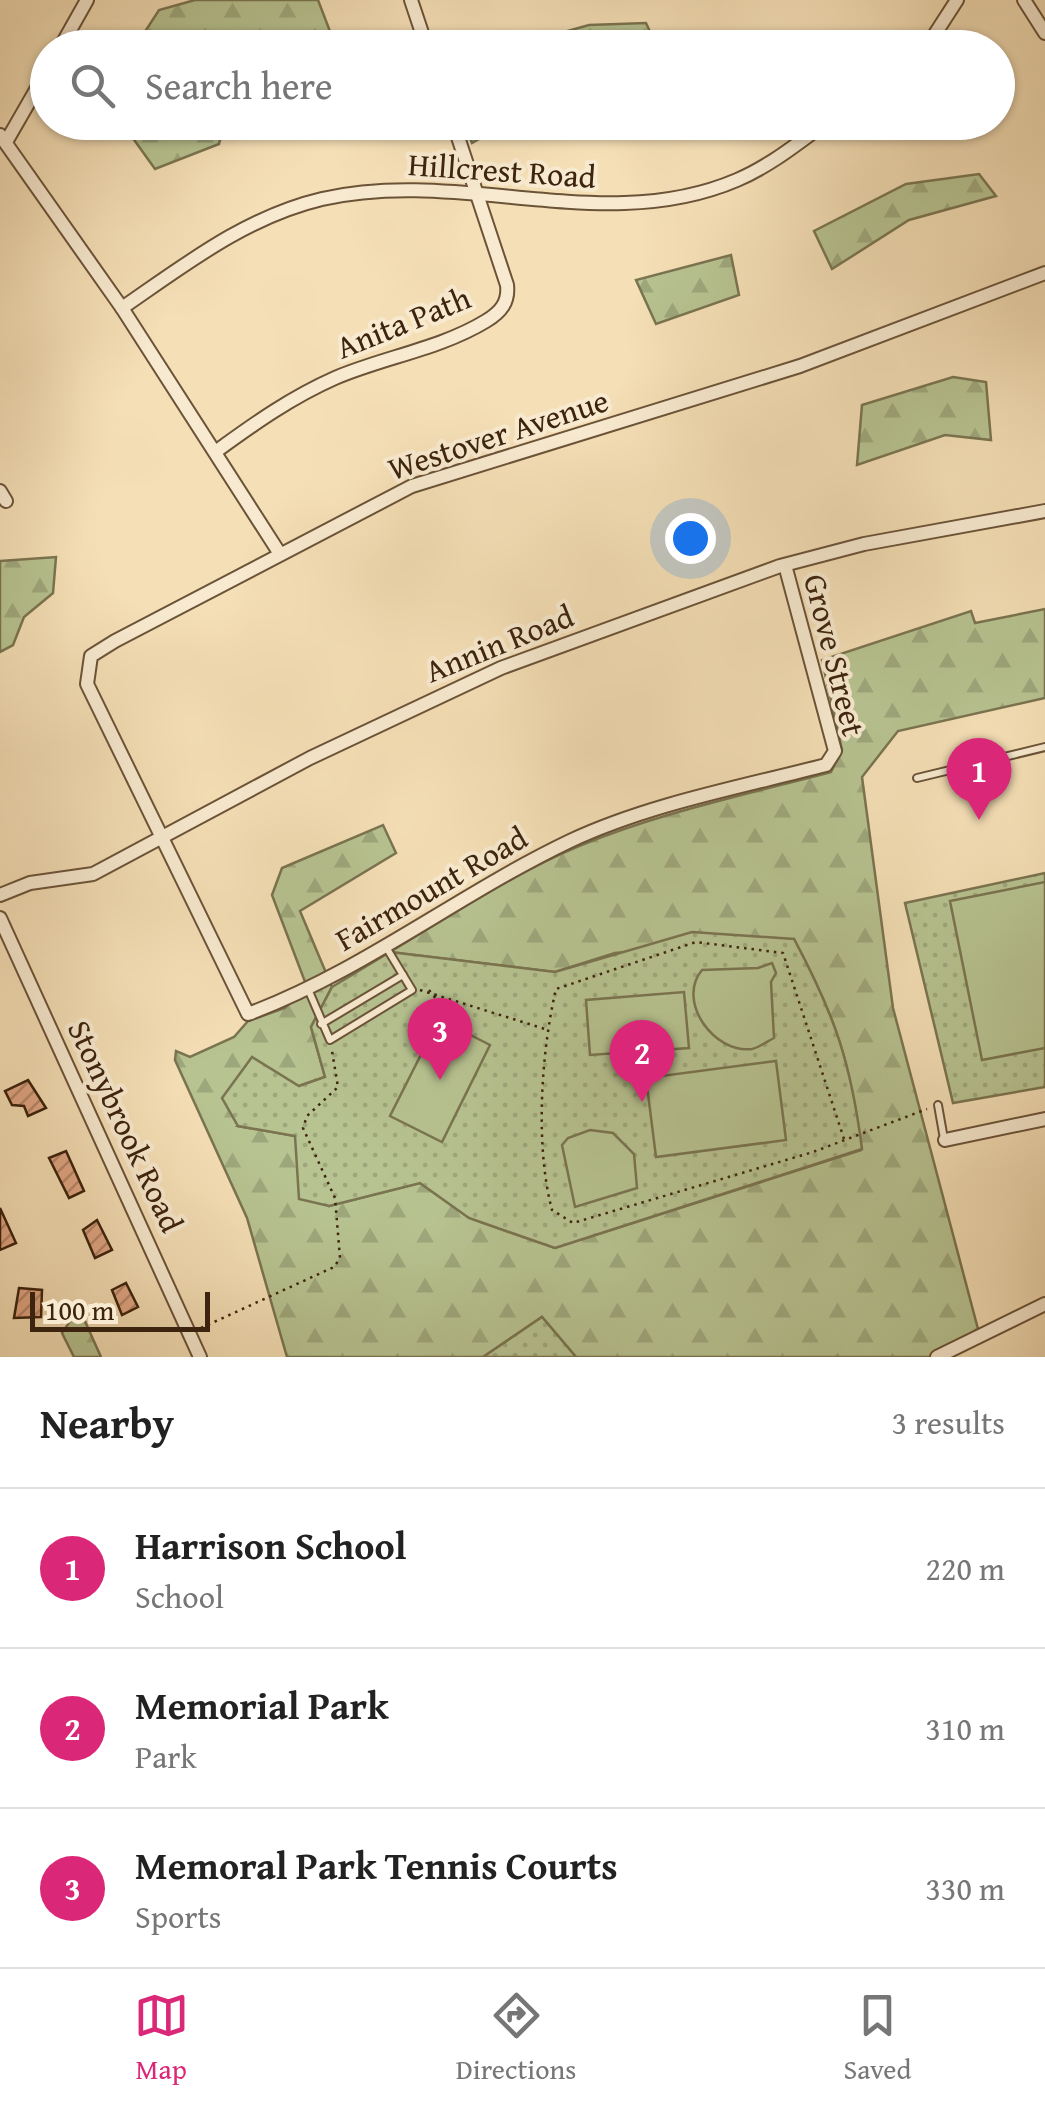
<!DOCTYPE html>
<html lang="en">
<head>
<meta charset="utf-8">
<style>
	:root { --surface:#fff; --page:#f2f2f2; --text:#222; --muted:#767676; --line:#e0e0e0; --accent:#db2777 }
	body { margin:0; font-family:"Gentium Book Plus",serif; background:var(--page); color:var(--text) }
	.scale { position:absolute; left:30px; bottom:25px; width:180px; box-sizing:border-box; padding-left:10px; border:5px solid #3d240e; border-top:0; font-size:28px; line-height:35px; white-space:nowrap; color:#3d240e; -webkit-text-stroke:8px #f8ead0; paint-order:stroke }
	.you { position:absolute; left:690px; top:538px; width:35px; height:35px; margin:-25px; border:8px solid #fff; border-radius:50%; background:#1a73e8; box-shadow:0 0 0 15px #1a73e833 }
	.badge { display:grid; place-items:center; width:65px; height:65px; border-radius:50%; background:var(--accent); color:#fff; font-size:32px; font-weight:700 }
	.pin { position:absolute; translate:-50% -82px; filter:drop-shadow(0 2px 5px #0008) }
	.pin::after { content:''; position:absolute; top:52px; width:35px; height:30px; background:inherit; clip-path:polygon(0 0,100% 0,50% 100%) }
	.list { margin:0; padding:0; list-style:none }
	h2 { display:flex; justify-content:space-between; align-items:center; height:130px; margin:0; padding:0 40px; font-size:42px }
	h2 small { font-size:32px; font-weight:400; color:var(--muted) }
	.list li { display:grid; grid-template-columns:65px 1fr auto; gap:30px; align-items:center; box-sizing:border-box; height:160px; padding:0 40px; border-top:2px solid var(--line) }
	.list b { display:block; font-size:38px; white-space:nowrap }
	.list p { margin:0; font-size:32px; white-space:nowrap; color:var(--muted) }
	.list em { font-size:32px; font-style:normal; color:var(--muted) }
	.icon { flex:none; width:55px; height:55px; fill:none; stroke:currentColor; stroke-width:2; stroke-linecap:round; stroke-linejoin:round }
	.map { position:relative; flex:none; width:1045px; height:1357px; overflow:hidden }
	.search { position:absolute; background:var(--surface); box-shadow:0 2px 8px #0004; left:30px; right:30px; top:30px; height:110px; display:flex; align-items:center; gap:25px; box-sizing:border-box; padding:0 35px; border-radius:55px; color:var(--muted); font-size:38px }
	.sheet { height:610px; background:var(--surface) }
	nav { display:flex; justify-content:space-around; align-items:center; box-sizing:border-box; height:140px; border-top:2px solid var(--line); background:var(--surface); font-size:28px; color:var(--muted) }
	nav a { display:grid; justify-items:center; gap:5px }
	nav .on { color:var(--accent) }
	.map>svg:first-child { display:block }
	.forest { fill:url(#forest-firs); stroke:#7a7450; stroke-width:2.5 }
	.park { fill:url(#park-dots); stroke:#7a7450; stroke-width:2.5 }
	.pitch { fill:#b7c391; stroke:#7a7450; stroke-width:2.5 }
	.building { fill:url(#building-hatch); stroke:#3d240e; stroke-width:2.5 }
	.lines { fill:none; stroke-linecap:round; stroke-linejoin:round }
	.service-casing { stroke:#6b5338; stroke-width:10 }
	.minor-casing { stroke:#6b5338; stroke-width:16 }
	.path { stroke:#3d240e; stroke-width:2.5; stroke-dasharray:2.5 5; stroke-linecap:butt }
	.service { stroke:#f8ead0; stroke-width:6 }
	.minor { stroke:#f8ead0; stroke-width:12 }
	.labels { text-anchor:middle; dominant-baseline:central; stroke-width:8; stroke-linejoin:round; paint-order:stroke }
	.street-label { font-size:32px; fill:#3d240e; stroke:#f8ead0 }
</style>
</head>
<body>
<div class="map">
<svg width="1045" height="1357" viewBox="0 0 1045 1357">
	<defs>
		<pattern id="forest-firs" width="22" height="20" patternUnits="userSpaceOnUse" patternTransform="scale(2.5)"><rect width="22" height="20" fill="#b7c391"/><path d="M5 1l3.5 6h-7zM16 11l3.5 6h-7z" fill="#9ea77c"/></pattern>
		<pattern id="park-dots" width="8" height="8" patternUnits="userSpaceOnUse" patternTransform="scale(2.5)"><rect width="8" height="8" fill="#b7c391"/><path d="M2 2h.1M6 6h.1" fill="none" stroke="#9ea77c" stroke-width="1.8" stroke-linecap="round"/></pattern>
		<pattern id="building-hatch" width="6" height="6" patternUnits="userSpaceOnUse" patternTransform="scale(2.5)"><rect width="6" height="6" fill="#e1a785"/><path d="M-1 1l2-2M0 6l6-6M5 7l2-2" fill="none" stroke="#b8886b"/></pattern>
	</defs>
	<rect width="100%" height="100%" fill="#f5dfb6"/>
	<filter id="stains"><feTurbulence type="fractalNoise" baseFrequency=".002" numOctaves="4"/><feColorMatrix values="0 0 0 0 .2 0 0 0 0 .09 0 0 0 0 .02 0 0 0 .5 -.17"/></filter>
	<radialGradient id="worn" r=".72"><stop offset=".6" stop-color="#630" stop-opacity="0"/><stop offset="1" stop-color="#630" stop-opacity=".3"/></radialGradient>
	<g class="forest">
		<polygon points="195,0 318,0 336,47 135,47 159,10"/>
		<polygon points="646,23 657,47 537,47 539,39 589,25"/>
		<polygon points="122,123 224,123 219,144 155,169"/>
		<polygon points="464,123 464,122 507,123 472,143"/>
		<polygon points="979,174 996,196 909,220 832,269 814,231 906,184"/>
		<polygon points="731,255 739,295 656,324 636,280"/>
		<polygon points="953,377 986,382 991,440 945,435 857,465 862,405"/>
		<polygon points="56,557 53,593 24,617 13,645 0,652 0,561"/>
		<path d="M1045,609V698L898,731L862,777L893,1008L978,1329L942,1357H576L542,1317L483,1357H287L247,1218L175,1060L176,1051L190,1057L234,1037L248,1021L285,1008L307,987L272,895L282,868L383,825L396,853L300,911L332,987L311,1027L325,1077L299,1086L238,1126L295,1136L329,1206L420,1183L469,1218L555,1248L861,1150C851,1062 835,1016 794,939L615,953L555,972L390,952C452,915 512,874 579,846C659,813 747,794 831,772L842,750L822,660L971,611L975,623Z"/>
		<polygon points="79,1308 101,1357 102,1357 74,1357 62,1333"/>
	</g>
	<g class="park">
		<polygon points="1045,873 1045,1087 953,1103 905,903"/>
		<path d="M692,932L794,939C835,1016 851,1063 862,1149L555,1248L469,1218L420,1183L329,1206L299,1199L295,1136L238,1126L222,1098L252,1057L299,1086L325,1077L311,1027L332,987L390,952L555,972Z"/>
		<polygon points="542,1317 576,1357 483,1357"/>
	</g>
	<g class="pitch">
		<polygon points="1045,882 1045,1048 982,1060 950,901"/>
		<path d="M772,963L776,973L771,982L774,1038C768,1041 758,1048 752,1049C714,1054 676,1001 702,970L758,968Z"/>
		<polygon points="684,992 689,1048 590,1055 586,1000"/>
		<polygon points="439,1019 490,1045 442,1142 390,1116"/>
		<polygon points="776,1061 786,1140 656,1157 646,1078"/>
		<polygon points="590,1130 613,1133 634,1154 637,1188 575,1207 562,1145 568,1138"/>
	</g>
	<g class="building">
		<polygon points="28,1080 46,1108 28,1116 24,1106 12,1105 5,1091"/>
		<polygon points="66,1151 84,1191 69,1198 49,1158"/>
		<polygon points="0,1208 16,1243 0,1250"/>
		<polygon points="97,1220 112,1250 95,1258 83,1230"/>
		<polygon points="126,1283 138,1307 122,1315 112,1290"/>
		<polygon points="19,1288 42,1290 41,1317 14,1318"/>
	</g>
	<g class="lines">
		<defs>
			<g id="service">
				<polyline points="917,778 1045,747"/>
				<polyline points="308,989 330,1040 412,990 386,947"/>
				<polyline points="321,1024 403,975"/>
				<polyline points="938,1105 944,1139"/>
			</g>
			<g id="minor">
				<polyline points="411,0 427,48"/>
				<polyline points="1024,0 1045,33"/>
				<polyline points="60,48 87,0"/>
				<polyline points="926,48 957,0"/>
				<polyline points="0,135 122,308 280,554"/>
				<polyline points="6,142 48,69"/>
				<path d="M122,308C186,264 246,217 322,199C461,167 604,237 737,180C770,166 798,143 827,122"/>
				<path d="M218,450C255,423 292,397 335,378C384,357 440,349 486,321C501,312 509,302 507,285L453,122"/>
				<polyline points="0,491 6,501"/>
				<path d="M785,565L835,751L826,765C741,787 649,804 570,841C459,894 363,971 248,1014L87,684L91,656L115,641L412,486L800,366L1045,273"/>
				<polyline points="0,895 30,883 93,874 310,758 501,668 780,566 864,544 1045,511"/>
				<polyline points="0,918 200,1357"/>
				<polyline points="945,1140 1045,1119"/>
				<polyline points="937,1357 1045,1304"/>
			</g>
		</defs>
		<use href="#service" class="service-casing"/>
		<use href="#minor" class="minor-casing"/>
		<g class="path">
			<polyline points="420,990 545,1029"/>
			<polyline points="429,990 461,1030"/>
			<path d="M844,1139L783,953L696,942L556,989C541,1053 535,1146 552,1210L573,1223L813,1152L927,1109"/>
			<polyline points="201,1328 334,1267 340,1258 335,1198 303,1128 307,1116 338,1087 332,1051"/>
		</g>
		<use href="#service" class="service"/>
		<use href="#minor" class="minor"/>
	</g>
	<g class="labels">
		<g class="street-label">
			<text transform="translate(502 170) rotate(4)">Hillcrest Road</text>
			<text transform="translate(403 322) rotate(-22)">Anita Path</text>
			<text transform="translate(498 434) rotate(-18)">Westover Avenue</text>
			<text transform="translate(499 643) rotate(-22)">Annin Road</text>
			<text transform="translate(835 655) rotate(76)">Grove Street</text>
			<text transform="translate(431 888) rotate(-30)">Fairmount Road</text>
			<text transform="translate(126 1126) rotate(65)">Stonybrook Road</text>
		</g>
	</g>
	<rect width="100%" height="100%" filter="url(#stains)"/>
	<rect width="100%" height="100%" fill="url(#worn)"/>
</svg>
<div class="scale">100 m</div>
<div class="you"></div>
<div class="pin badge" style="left:979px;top:820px">1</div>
<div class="pin badge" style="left:642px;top:1102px">2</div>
<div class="pin badge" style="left:440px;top:1080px">3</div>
<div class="search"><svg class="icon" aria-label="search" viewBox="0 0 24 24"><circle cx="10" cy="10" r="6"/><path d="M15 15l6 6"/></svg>Search here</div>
</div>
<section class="sheet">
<h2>Nearby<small>3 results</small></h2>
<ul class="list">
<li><span class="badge">1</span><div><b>Harrison School</b><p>School</p></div><em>220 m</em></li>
<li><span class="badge">2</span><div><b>Memorial Park</b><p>Park</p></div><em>310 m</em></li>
<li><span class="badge">3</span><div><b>Memoral Park Tennis Courts</b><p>Sports</p></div><em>330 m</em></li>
</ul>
</section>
<nav>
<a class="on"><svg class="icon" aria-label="map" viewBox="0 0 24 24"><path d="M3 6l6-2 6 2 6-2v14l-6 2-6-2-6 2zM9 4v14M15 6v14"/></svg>Map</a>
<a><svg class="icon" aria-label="directions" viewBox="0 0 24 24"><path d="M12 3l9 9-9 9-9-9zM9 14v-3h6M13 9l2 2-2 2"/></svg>Directions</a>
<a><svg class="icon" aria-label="saved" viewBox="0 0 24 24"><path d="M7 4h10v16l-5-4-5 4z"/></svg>Saved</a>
</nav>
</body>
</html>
